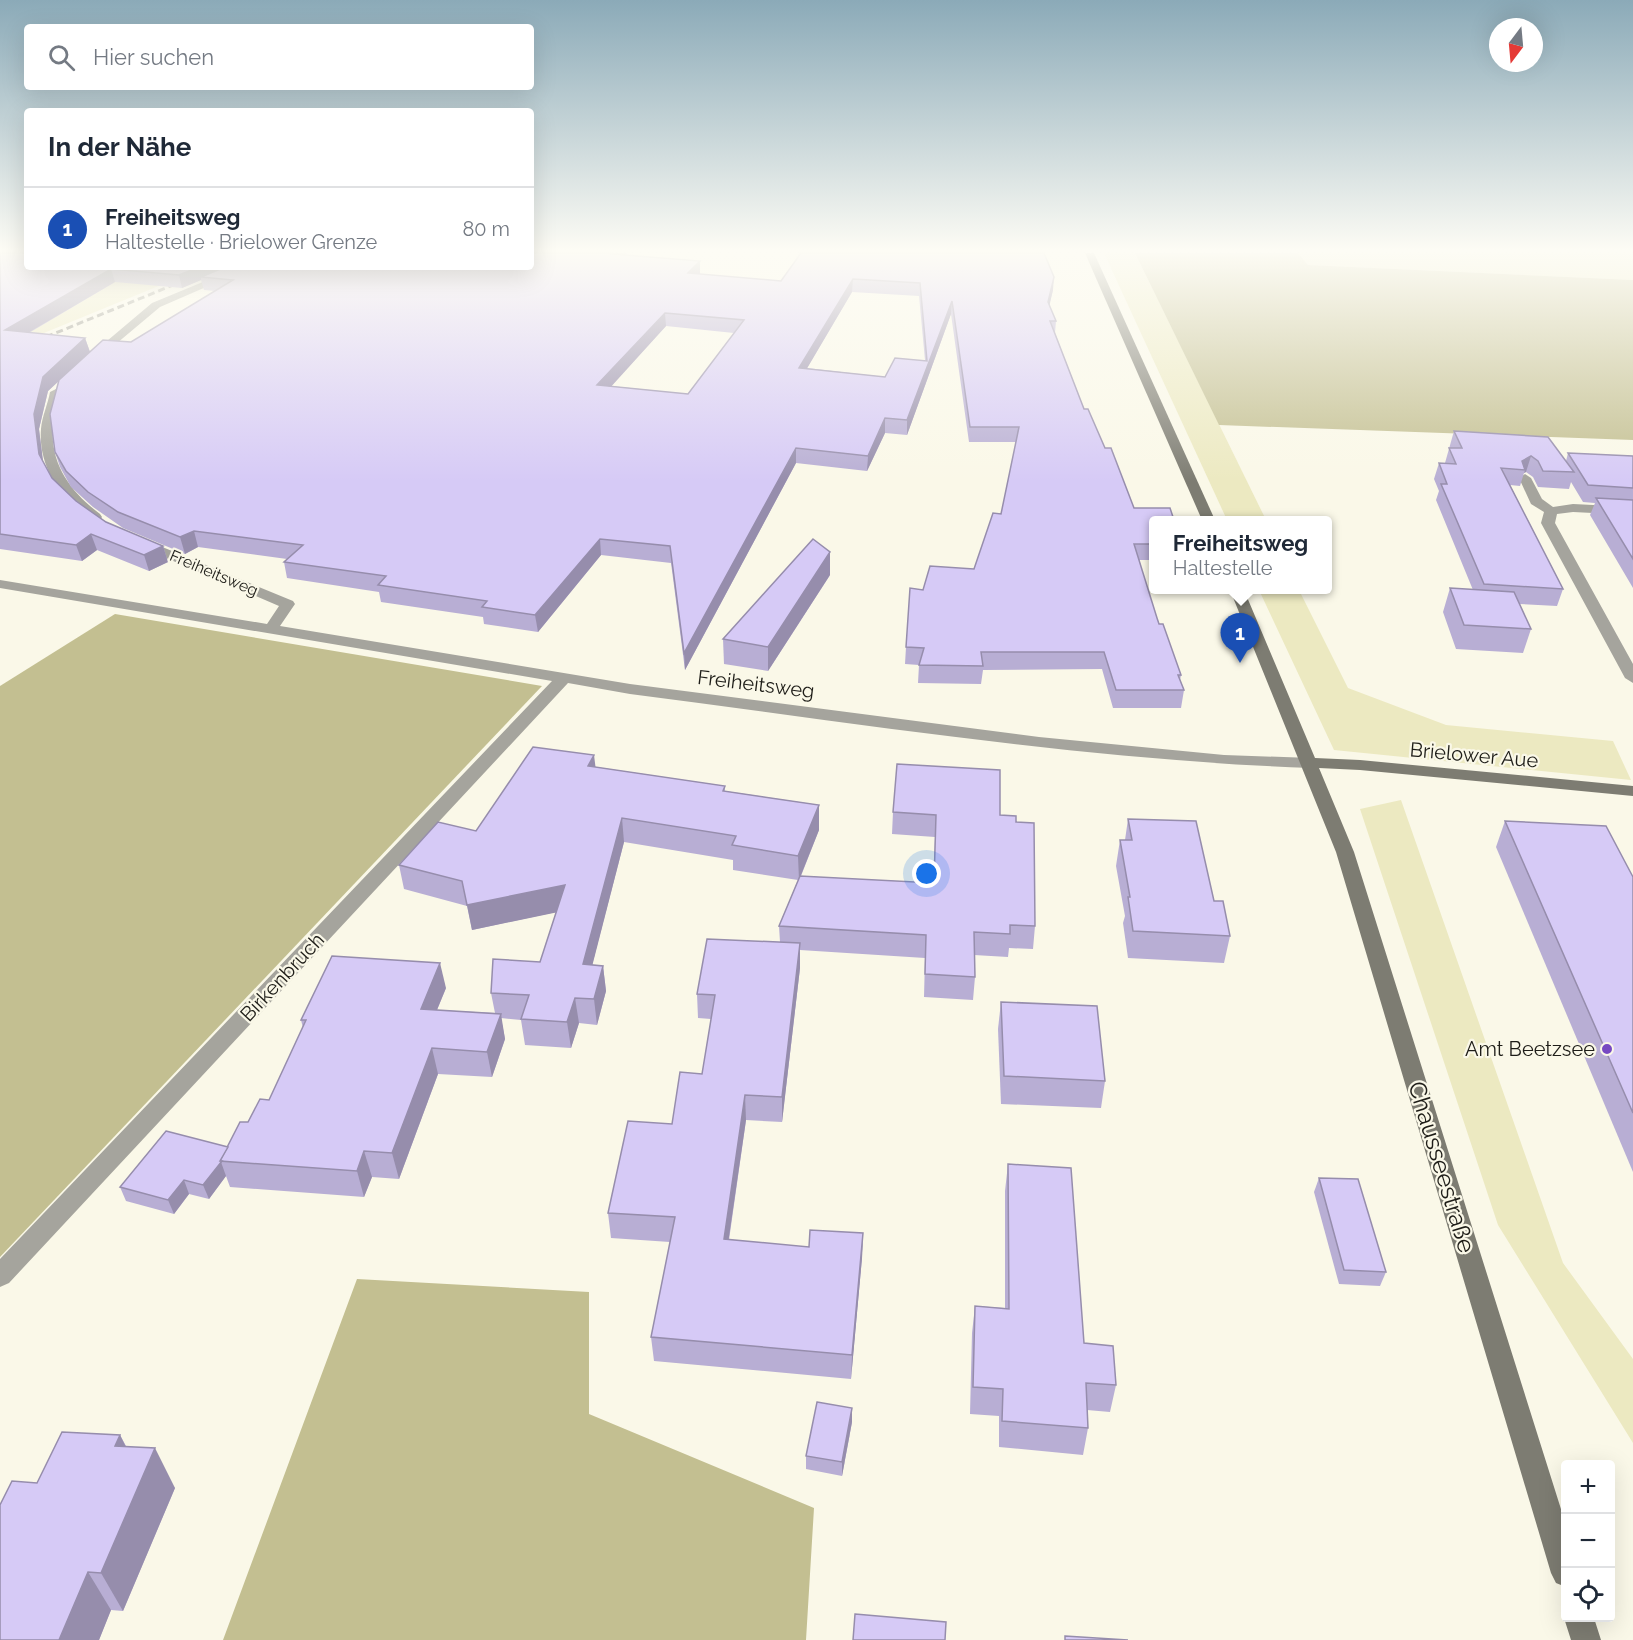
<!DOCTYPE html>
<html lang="de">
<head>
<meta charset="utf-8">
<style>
	:root { --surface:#fff; --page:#f6f6f7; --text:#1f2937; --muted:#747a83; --line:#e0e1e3; --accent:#db2777 }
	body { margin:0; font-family:Raleway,sans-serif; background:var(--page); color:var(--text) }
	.controls { position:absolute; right:18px; bottom:18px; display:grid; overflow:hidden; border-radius:6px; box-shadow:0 6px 24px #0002 }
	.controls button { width:54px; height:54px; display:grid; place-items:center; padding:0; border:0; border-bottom:2px solid var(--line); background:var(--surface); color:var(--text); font:30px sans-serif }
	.compass { position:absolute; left:1489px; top:18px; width:54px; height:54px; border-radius:50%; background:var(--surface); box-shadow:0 6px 24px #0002; rotate:196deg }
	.you { position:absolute; left:927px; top:874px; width:21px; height:21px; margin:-15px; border:4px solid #fff; border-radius:50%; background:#1a73e8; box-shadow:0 0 0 9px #1a73e833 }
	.badge { display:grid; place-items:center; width:39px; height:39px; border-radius:50%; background:var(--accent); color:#fff; font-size:20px; font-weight:700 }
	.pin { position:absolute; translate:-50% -50px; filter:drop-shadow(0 2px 3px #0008) }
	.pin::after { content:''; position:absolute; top:32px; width:21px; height:18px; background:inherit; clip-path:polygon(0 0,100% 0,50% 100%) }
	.popup { position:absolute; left:1149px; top:516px; width:183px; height:78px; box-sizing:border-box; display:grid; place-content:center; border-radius:6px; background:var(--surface); filter:drop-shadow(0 2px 4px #0005); font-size:20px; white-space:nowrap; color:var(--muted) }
	.popup b { font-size:22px; color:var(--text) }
	.popup::after { content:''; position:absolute; left:50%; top:100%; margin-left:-12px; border:12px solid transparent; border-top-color:var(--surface) }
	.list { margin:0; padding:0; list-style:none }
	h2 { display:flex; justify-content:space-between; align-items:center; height:78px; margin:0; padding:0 24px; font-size:26px }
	h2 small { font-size:20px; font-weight:400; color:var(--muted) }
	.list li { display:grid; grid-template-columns:39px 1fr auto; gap:18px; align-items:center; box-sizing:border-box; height:84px; padding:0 24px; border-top:2px solid var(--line) }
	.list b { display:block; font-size:22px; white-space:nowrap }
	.list p { margin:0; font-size:20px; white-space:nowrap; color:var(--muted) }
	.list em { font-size:20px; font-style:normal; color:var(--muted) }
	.icon { flex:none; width:33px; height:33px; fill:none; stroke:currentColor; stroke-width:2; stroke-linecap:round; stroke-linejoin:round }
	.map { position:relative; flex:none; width:1633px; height:1640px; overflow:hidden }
	.search { position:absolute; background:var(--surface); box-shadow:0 6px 24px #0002; left:24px; top:24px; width:510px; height:66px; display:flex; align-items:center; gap:15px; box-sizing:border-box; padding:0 21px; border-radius:6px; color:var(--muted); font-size:22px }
	.panel { position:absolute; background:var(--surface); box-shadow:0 6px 24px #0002; left:24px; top:108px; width:510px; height:162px; border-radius:6px }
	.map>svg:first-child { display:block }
	.green { fill:#ece9c1 }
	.forest { fill:#c3bf91 }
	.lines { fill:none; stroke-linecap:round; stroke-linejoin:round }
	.street { fill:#a5a49d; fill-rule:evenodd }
	.secondary { fill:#7d7c72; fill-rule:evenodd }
	.rail { stroke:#919085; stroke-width:3; stroke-dasharray:7 4; stroke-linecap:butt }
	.wall { fill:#b8aed4; fill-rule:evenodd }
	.shaded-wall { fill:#968dac }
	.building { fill:#d6caf6; stroke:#968dac; stroke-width:1.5; fill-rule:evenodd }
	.poi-dot { fill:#7749c2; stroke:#faf8e8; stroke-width:2 }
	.labels { text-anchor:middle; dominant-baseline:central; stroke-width:4.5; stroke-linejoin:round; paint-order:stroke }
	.far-street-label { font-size:16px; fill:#1e1d18; stroke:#faf8e8 }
	.street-label { font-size:20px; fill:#1e1d18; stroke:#faf8e8 }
	.poi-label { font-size:20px; fill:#1e1d18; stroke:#faf8e8; text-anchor:end }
	.near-street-label { font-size:24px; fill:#1e1d18; stroke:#faf8e8 }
</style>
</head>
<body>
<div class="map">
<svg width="1633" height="1640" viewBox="0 0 1633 1640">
	<rect width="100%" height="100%" fill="#faf8e8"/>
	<g class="green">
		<polygon points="1104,253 1135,253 1266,520 1227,520"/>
		<polygon points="1298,253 1633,253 1633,280 1308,265"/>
		<polygon points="27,267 205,267 0,351"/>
		<polygon points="1259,590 1299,590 1348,688 1446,725 1613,741 1631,780 1334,750"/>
		<polygon points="1401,800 1563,1263 1633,1359 1633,1443 1498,1225 1360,809"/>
	</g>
	<g class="forest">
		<polygon points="1135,253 1298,253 1308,265 1633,280 1633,440 1219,425"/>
		<polygon points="115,614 542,686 0,1257 0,686"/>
		<polygon points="357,1279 589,1292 589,1414 814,1508 806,1640 223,1640"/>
	</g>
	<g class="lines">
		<g class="street">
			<polygon points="239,267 252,267 160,307 98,359 94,360 88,357 152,303"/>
			<path d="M56,389L62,392C59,404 54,416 53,428C50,465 72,493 100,514L102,517L100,520H90C61,498 38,467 41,429C42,416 48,404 50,392Z"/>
			<polygon points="1525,474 1531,478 1542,499 1553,507 1573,504 1633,507 1633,515 1573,512 1557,514 1555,523 1633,664 1633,683 1625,678 1541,523 1544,512 1531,504 1519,478"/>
			<path d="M143,539L293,601L295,604L280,626L630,684L1039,737L1224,755L1311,758L1317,759L1320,763L1317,767L1311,768C1083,760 856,723 630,694L568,683L9,1283L0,1287V1259L552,681L0,588V580L267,624L279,606L138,546L136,543L138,540Z"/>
		</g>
		<g class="secondary">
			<polygon points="1085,253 1094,253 1215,520 1202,520"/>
			<polygon points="1230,590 1244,590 1315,758 1360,760 1633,786 1633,796 1360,770 1319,768 1354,852 1566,1525 1566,1587 1556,1583 1551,1573 1336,852"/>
			<polygon points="1566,1614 1566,1618 1594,1618 1601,1640 1571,1640 1564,1618"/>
		</g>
		<polyline class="rail" points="36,341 183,281"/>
	</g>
	<g class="wall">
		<path d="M0,253L27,267H531V253H627L625,255L700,274L781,281L801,253L1053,290L1049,305L1056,321L1055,333L1084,409L1105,448L1134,508L1153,520V560H1139L1157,618L1181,675L1180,680L1184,690L1181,708H1113L1102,669L983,670L981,684L918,683L919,665L905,664L906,647L923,590L974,569L1001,514L1016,442H969L951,314L907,435L885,433L867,471L796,463L685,670L671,563L601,555L538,632L484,624L483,617L381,602L379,592L287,578L284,562L287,559L198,547L185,554L123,528L93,507L71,487L60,467L55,452L59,381L48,391L39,429L43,462L52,478L76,501L106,522L163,546L168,562L149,571L97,550L82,561L0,549ZM201,280L204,290L215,291L131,342L90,352L85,338L29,333L115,282L182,288ZM852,292L919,296L925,360L885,377L807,368ZM666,326L734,333L688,394L611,386Z"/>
		<polygon points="1454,431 1566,461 1568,453 1633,456 1633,588 1590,515 1595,503 1583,502 1571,482 1569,489 1538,487 1533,477 1526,472 1524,473 1520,486 1510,485 1563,589 1557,606 1519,604 1531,629 1523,653 1456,649 1443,612 1450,588 1473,590 1436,500 1439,491 1434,479 1439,463 1445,463"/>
		<polygon points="830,575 768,671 724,664 723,639"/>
		<polygon points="596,767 725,786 725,791 819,805 819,830 801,876 933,883 935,837 892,834 893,812 1000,815 1016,822 1035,926 1033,949 1009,948 1008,957 974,955 975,977 973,1000 924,997 925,958 800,950 800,968 782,1122 746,1120 729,1240 809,1247 863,1233 862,1258 851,1379 654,1361 651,1337 670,1242 611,1238 608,1213 672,1124 702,1074 711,1019 698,1018 697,994 780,942 779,926 798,880 733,870 733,860 624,842 592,965 603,966 606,991 597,1025 579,1023 571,1048 525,1045 521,1020 501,1018 505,1039 492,1077 438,1074 399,1179 372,1177 364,1197 230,1187 226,1176 209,1199 189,1194 174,1214 126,1201 120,1187 228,1147 269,1100 303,1028 301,1020 446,988 437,1010 495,1013 491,993 540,962 556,912 472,930 467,906 404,889 399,865 476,831"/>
		<polygon points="1128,819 1214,901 1230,936 1224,963 1128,958 1123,923 1125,916 1116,866 1120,840 1125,840"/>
		<polygon points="1505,821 1633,877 1633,1172 1496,847"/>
		<polygon points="1001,1002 1105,1081 1101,1108 1001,1104 998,1029"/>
		<polygon points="1008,1164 1084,1343 1116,1385 1110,1412 1087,1410 1088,1428 1083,1455 999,1447 999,1416 970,1414 972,1333 975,1306 1005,1308 1005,1191"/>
		<polygon points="1319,1178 1386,1272 1380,1286 1339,1284 1314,1192"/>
		<polygon points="852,1422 842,1476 806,1469 806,1456"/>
		<polygon points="120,1435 126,1446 175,1488 123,1611 111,1610 99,1640 0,1640"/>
	</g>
	<g class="shaded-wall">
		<polygon points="614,253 627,253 613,267 612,254"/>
		<polygon points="700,261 700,274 688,273"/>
		<polygon points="199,267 233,267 201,277 201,280 182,288 179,275"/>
		<polygon points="111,269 115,282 9,344 5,330"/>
		<polygon points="1054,277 1053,290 1047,316 1048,302"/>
		<polygon points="853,279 852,292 799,382 799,368"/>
		<polygon points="952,301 951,314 907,435 907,420"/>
		<polygon points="665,313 666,326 599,400 597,385"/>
		<polygon points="85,338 90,352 48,391 39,429 44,469 39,454 34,414 43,377"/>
		<polygon points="885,418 885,433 867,471 868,456"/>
		<polygon points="796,448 796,463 685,670 684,653"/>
		<polygon points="1531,456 1526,472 1524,473 1525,470 1522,461"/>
		<polygon points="194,531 198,547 185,554 180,537"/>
		<polygon points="91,534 97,550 82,561 76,545"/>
		<polygon points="600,539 601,555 538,632 535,615"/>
		<polygon points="163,546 168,562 149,571 144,555"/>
		<polygon points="830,552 830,575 768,671 768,647"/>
		<polygon points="594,755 597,779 588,766"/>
		<polygon points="819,805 819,830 799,880 798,856"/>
		<polygon points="622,818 624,842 586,990 583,964"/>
		<polygon points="565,885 568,910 472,930 467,905"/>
		<polygon points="800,943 800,968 782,1122 782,1097"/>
		<polygon points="440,963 446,988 427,1034 421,1009"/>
		<polygon points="603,966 606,991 597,1025 594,999"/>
		<polygon points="575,998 579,1023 571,1048 567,1022"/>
		<polygon points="501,1014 505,1039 492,1077 487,1052"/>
		<polygon points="432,1048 438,1074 399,1179 392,1153"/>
		<polygon points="745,1095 746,1120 725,1264 724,1239"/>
		<polygon points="364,1151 372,1177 364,1197 357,1171"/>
		<polygon points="221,1162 226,1176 209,1199 203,1185"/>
		<polygon points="184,1180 189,1194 174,1214 168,1200"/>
		<polygon points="863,1233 862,1258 851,1379 852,1355"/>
		<polygon points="852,1408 852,1422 842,1476 842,1462"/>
		<polygon points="120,1435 140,1475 115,1446"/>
		<polygon points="155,1448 175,1488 123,1611 101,1573"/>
		<polygon points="88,1572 111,1610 99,1640 59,1640"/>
	</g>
	<g class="building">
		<polygon points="0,253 27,253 27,267 199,267 179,275 111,269 5,330 85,338 43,377 34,414 39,454 52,478 76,501 106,522 163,546 144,555 91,534 76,545 0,534"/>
		<path d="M531,253H614L612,254L700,261L688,273L781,281L801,253H1044L1054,277L1048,302L1056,321H1050L1084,409H1088L1105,448H1111L1134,508H1170L1174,520H1153V544H1134L1157,618L1159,624H1163L1181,675H1178L1184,690H1116L1104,652H981L983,666L919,665L924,648L906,647L910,588L923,590L930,566L974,569L993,513L1001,514L1019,427H970L952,301L907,420L885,418L868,456L796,448L684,653L670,546L600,539L535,615L482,607L487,601L378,585L386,576L284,562L303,545L194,531L180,537L118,512L88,492L66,471L55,452L50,414L59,380L103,340L131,342L233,280L201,277L225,267H531ZM853,279L920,283L927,361L895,358L885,377L799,368ZM665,313L744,320L688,394L597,385Z"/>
		<polygon points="1454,431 1548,437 1574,472 1543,471 1538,461 1531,456 1522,461 1525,470 1501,468 1563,589 1484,584 1441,484 1447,484 1439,463 1456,464 1449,448 1462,448"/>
		<polygon points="1568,453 1633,456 1633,488 1588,485"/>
		<polygon points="1596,498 1633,500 1633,559"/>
		<polygon points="813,539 830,552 768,647 723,639"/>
		<polygon points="1450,588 1514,592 1531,629 1464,625"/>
		<polygon points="533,747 594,755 588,766 725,786 723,791 819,805 798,856 732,845 736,836 622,818 583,964 603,966 594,999 575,998 567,1022 521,1019 529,995 491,993 493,959 540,962 565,885 467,905 462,881 399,865 438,822 476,831"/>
		<polygon points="897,764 1000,770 1000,815 1016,816 1016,822 1034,823 1035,926 1010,925 1010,934 974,932 975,977 925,974 926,935 779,926 800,876 934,883 936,815 893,812"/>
		<polygon points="1128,819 1196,821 1214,901 1223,901 1230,936 1133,931 1128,897 1130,897 1120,840 1132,840"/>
		<polygon points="1505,821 1606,826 1633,877 1633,1113"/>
		<polygon points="707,939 800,943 782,1097 745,1095 724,1239 809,1247 810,1230 863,1233 852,1355 651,1337 675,1217 608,1213 628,1121 672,1124 680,1072 702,1074 715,995 697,994"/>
		<polygon points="332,956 440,963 421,1009 501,1014 487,1052 432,1048 392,1153 364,1151 357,1171 220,1161 240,1122 248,1122 260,1099 269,1100 306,1020 301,1020"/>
		<polygon points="1001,1002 1097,1006 1105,1081 1004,1076"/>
		<polygon points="166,1131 228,1147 220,1161 222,1161 203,1185 184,1180 168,1200 120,1187"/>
		<polygon points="1008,1164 1071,1168 1084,1343 1113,1346 1116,1385 1086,1383 1088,1428 1002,1421 1003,1389 973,1387 975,1306 1009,1309"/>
		<polygon points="1319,1178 1358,1179 1386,1272 1344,1270"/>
		<polygon points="817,1402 852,1408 842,1462 806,1456"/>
		<polygon points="62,1432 120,1435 115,1446 155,1448 101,1573 88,1572 59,1640 0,1640 0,1505 12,1481 37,1483"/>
		<polygon points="855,1614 946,1622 945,1640 853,1640"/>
		<polygon points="1065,1636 1128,1640 1065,1640"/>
	</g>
	<linearGradient id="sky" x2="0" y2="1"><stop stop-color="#8baab8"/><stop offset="0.52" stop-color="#fdfcf5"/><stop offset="1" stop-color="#fdfcf5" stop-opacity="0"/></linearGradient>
	<rect width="1633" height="482" fill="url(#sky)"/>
	<circle class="poi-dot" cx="1607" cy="1049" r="6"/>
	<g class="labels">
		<g class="far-street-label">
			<text transform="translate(214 573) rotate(23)">Freiheitsweg</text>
		</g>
		<g class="street-label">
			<text transform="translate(756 684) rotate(7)">Freiheitsweg</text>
			<text transform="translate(1474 755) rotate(5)">Brielower Aue</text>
			<text transform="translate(282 977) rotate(-47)">Birkenbruch</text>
		</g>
		<g class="poi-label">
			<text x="1595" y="1049">Amt Beetzsee</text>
		</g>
		<g class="near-street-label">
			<text transform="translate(1442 1167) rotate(73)">Chausseestraße</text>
		</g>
	</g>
</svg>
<div class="controls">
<button>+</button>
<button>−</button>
<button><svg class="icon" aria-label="locate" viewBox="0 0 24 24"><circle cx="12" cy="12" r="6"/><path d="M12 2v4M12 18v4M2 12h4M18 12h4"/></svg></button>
</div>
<svg class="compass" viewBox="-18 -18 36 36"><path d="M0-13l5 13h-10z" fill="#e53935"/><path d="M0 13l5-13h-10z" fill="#747a83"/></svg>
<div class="you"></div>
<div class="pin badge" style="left:1240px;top:663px;background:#1a4fb4">1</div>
<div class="popup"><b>Freiheitsweg</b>Haltestelle</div>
<div class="search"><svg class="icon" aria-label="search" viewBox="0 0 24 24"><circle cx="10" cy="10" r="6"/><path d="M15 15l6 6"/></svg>Hier suchen</div>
<section class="panel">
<h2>In der Nähe<small></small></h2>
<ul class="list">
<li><span class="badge" style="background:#1a4fb4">1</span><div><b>Freiheitsweg</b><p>Haltestelle · Brielower Grenze</p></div><em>80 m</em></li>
</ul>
</section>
</div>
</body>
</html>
